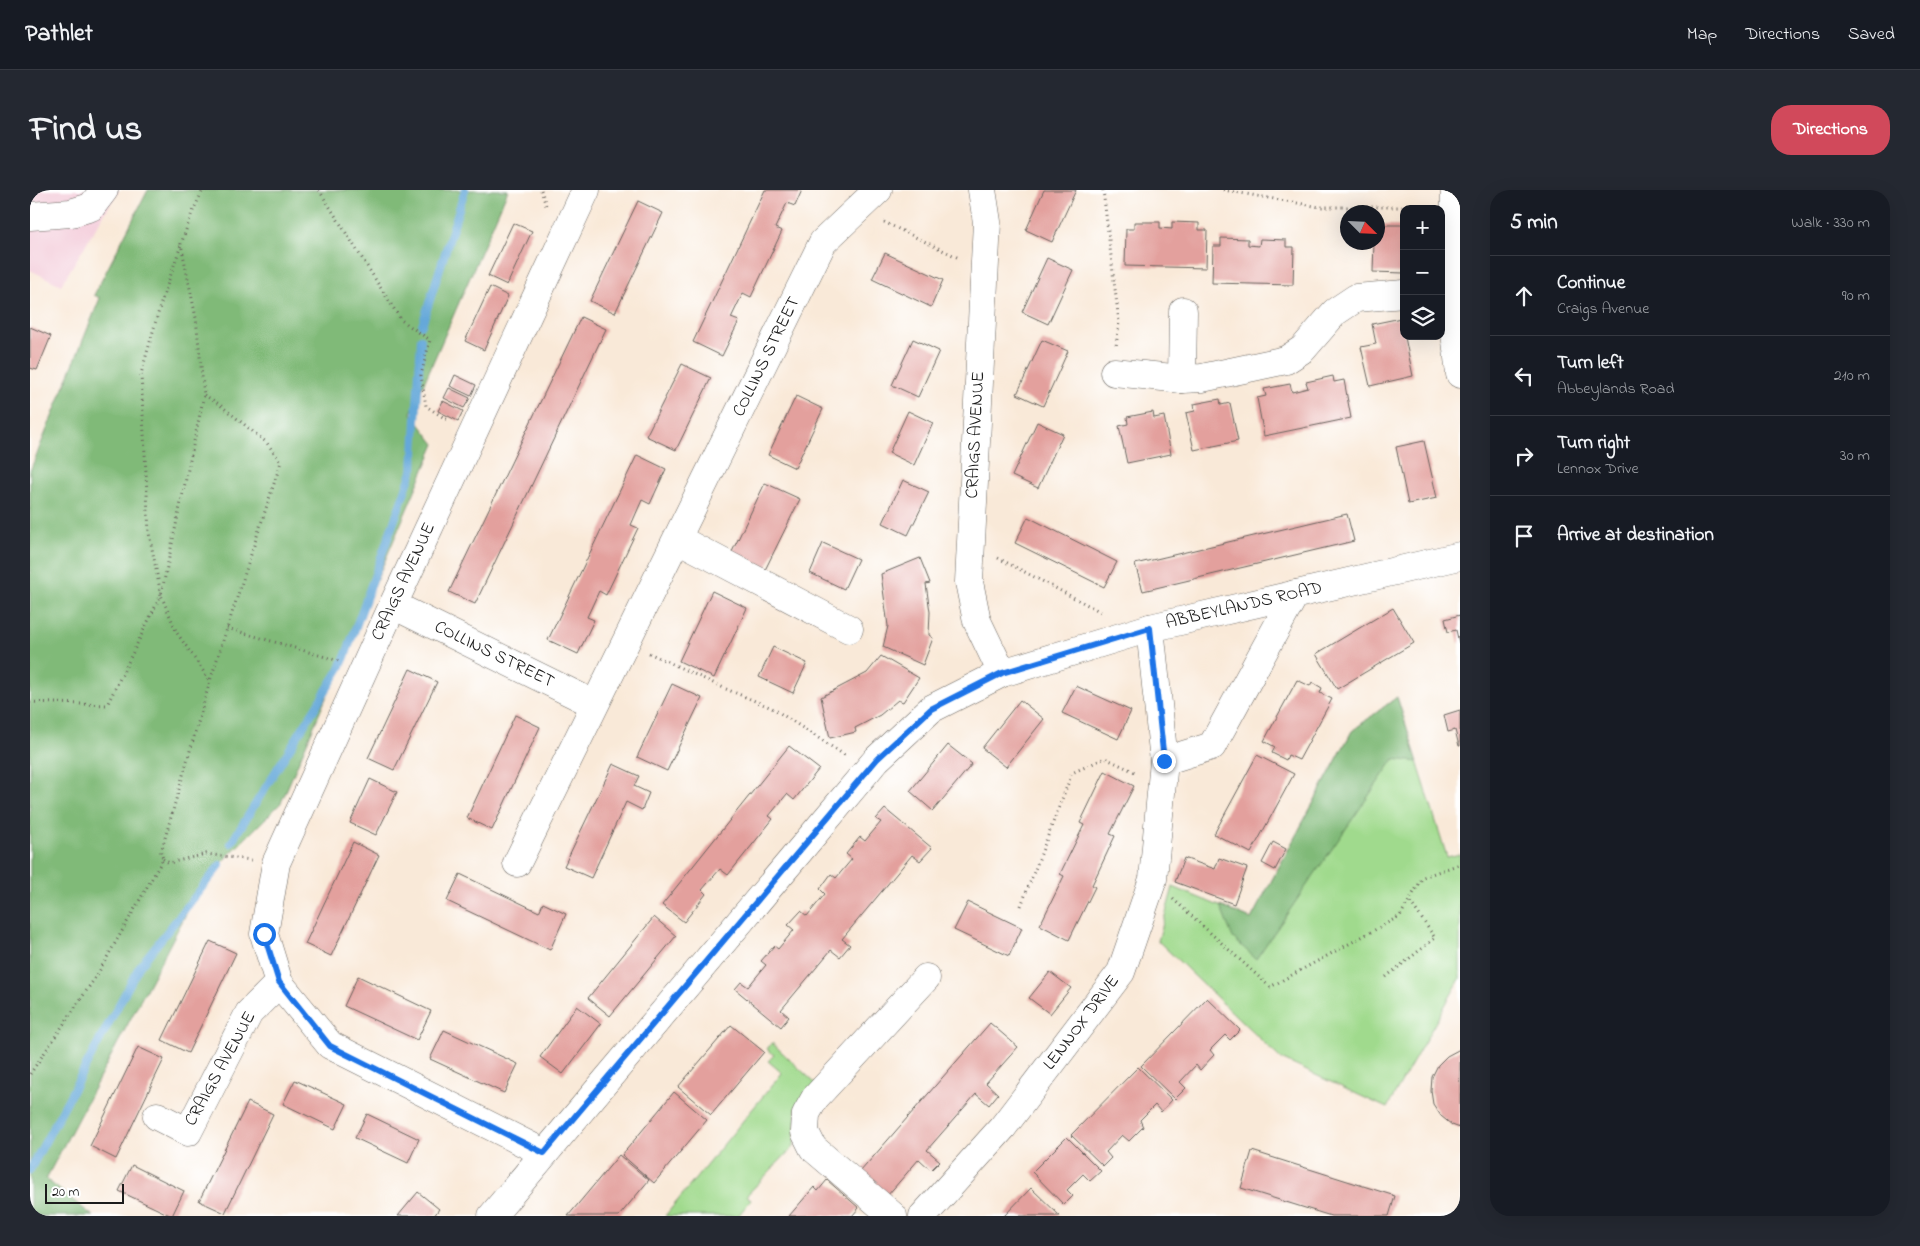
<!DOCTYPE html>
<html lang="en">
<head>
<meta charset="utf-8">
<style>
	:root { --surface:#171b24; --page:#242831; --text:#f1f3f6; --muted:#9ea1a6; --line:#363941; --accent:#d1495b }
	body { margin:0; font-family:"Indie Flower",sans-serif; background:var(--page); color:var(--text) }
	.controls { position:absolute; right:15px; top:15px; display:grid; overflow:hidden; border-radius:10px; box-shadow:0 5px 20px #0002 }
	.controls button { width:45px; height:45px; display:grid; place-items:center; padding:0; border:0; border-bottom:1px solid var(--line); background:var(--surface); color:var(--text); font:25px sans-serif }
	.compass { position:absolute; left:1310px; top:15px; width:45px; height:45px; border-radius:50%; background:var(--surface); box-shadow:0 5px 20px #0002; rotate:114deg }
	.scale { position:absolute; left:15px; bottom:12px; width:79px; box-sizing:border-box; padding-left:5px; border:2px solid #1c1c1c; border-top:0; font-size:14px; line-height:18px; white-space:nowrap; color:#1c1c1c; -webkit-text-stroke:4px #fff; paint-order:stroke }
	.stop { position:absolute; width:15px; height:15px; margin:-11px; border:4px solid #1a73e8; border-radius:50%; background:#fff }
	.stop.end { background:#1a73e8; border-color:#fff; box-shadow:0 1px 5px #0008 }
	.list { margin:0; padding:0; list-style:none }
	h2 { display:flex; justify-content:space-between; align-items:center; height:65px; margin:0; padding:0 20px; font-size:21px }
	h2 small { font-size:16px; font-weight:400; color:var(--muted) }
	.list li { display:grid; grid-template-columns:32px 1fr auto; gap:15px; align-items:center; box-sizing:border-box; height:80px; padding:0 20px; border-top:1px solid var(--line) }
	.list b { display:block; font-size:19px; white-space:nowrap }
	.list p { margin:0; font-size:16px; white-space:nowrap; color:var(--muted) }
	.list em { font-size:16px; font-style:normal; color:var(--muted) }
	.icon { flex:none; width:28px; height:28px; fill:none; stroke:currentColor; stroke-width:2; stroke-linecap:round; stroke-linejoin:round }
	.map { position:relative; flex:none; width:1430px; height:1026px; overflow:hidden; border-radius:20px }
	header { display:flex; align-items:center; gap:30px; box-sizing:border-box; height:70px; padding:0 25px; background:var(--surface); border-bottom:1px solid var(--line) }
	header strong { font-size:24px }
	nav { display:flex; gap:28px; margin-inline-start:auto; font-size:18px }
	.intro { display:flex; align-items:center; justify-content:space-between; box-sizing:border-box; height:120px; padding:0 30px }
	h1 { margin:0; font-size:35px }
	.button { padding:12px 22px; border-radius:20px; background:var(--accent); color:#fff; font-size:18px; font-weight:700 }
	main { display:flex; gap:30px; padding:0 30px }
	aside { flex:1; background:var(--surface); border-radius:20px; box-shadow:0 5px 20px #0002 }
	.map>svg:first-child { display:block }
	.built { fill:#f4cfdc }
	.green { fill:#a0da8d; stroke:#5e7b54 }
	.forest { fill:#80ba78; stroke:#4e6b4a }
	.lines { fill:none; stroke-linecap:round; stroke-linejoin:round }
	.stream { stroke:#65a8d9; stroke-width:8 }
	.building { fill:#e3a09d }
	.minor-casing { stroke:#69645e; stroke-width:29 }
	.path { stroke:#69645e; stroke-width:3; stroke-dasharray:1 4; stroke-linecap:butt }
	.minor { stroke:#fff; stroke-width:28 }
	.route { stroke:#1a73e8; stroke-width:6 }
	.labels { text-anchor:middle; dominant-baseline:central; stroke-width:4; stroke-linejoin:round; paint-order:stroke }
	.street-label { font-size:18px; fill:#1c1c1c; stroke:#fff }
</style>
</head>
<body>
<header>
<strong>Pathlet</strong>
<nav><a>Map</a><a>Directions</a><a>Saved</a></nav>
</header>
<div class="intro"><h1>Find us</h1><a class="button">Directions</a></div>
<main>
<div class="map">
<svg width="1430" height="1026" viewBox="0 0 1430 1026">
	<rect width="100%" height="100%" fill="#fff"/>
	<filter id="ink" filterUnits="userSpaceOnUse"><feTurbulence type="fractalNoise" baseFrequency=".02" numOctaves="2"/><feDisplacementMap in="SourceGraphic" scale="10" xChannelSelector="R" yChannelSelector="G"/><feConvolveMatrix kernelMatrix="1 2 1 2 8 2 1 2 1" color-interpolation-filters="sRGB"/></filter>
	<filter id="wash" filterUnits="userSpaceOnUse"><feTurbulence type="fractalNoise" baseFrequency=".0096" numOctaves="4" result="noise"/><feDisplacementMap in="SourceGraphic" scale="20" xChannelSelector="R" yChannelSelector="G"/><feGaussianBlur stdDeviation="1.12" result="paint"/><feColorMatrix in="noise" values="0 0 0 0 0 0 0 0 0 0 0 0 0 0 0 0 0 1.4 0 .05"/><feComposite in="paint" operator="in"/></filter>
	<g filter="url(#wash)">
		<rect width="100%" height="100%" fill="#f9e9d8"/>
		<polygon class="built" points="0,0 89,0 31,95 0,80"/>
		<g class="green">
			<polygon points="1367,507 1417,667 1430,664 1430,789 1357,918 1251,869 1128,751 1143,697 1221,729 1322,541"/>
			<polygon points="742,853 786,894 766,917 764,956 717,1005 721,1010 708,1026 635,1026 752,883 738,871 744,865 737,859"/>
		</g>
		<g class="forest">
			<polygon points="118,0 478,0 381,223 405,254 251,613 174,690 16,989 63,1026 0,1026 0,281 70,108 64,105"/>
			<polygon points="1367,507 1388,572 1364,569 1226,769 1203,748 1190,716 1221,729 1322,541"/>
		</g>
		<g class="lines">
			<g class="stream">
				<polyline points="392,135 435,0"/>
				<polyline points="201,653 310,478 315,467 383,279 391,149"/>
				<polyline points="0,980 109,777 190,675"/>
			</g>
		</g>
		<g id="blocks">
			<g class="building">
				<polygon points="735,0 772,0 765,16 757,13 745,38 752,41 721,107 713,103 701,128 709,131 692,166 663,152"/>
				<polygon points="1014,0 1046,0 1022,52 996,40"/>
				<polygon points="608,11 633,23 585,123 560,111"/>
				<polygon points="1104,32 1130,32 1130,38 1142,39 1142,32 1169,33 1169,40 1177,40 1176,78 1095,76 1096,39 1104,39"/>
				<polygon points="483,33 502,41 477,95 458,86"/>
				<polygon points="1348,35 1374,35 1374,83 1343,82 1344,52 1348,52"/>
				<polygon points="1191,48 1218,49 1218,55 1229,56 1230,49 1256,50 1256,57 1264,57 1263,95 1182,93 1183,56 1191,56"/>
				<polygon points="855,63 913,90 901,117 842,89"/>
				<polygon points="1017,68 1043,80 1018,134 992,122"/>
				<polygon points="460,97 478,106 454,160 435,151"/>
				<polygon points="551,127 576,139 445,414 419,402"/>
				<polygon points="1371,128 1383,186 1340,196 1331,157 1346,154 1342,134"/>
				<polygon points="0,137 21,146 7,180 0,178"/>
				<polygon points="883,149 909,161 888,207 862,195"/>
				<polygon points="1012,150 1038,161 1013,216 987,204"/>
				<polygon points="652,174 681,188 646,260 616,246"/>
				<polygon points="425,185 446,195 441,206 420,196"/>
				<polygon points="1303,186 1304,192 1314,190 1321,228 1234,246 1227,208 1236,206 1234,199 1260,194 1262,202 1278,198 1276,192"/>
				<polygon points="419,198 440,208 434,218 414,208"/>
				<polygon points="766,206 793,219 765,278 738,265"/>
				<polygon points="1190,209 1191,215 1200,213 1208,251 1164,260 1156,223 1165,221 1164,214"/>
				<polygon points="413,211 433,221 428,231 408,221"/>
				<polygon points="878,221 903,233 884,275 859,263"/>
				<polygon points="1123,222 1124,228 1134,226 1141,264 1097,273 1089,236 1098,234 1097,227"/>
				<polygon points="1007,232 1033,244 1008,298 982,286"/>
				<polygon points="1394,251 1407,308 1378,314 1366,257"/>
				<polygon points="607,265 636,279 620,314 612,310 601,335 608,338 576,405 569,401 557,427 564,430 548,464 518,450"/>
				<polygon points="873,290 899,302 878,345 853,333"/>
				<polygon points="735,293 770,309 735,380 701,364"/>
				<polygon points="1317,324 1324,351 1113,401 1105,374"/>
				<polygon points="998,327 1087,372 1074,397 985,353"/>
				<polygon points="793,353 828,369 814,399 780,383"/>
				<polygon points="890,368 900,393 896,394 900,422 899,445 903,448 893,475 853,457 858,436 851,384"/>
				<polygon points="682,401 717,418 684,488 649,471"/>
				<polygon points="1363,418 1384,453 1307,499 1286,464"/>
				<polygon points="1430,425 1430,453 1429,453 1426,440 1418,442 1415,429"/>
				<polygon points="743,457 777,473 763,503 729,487"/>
				<polygon points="851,466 889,488 873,512 868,510 850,525 825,538 826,542 800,548 791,507 837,483"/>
				<polygon points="380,479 407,492 364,580 338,568"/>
				<polygon points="1267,490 1280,496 1282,492 1292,498 1290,503 1302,509 1269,570 1258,565 1256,570 1242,563 1245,557 1234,551"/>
				<polygon points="642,494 672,508 637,581 607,567"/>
				<polygon points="1046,496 1101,521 1088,549 1032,523"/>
				<polygon points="990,510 1014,529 976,577 952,558"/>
				<polygon points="1430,520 1430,556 1429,556 1425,540 1418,542 1414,525"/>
				<polygon points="485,525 510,537 462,640 437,628"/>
				<polygon points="918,555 942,574 903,621 880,601"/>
				<polygon points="759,556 789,579 764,610 757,604 739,626 743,629 698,685 690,679 672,700 676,704 654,732 632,715"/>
				<polygon points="1227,565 1264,584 1221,663 1184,644"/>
				<polygon points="583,574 609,586 604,596 619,603 612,620 596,612 561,688 534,676"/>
				<polygon points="1075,581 1104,596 1080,644 1085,646 1062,695 1065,697 1039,750 1010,735 1034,686 1030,684 1054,635 1050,633"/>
				<polygon points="340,589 367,602 346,645 320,633"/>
				<polygon points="855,619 902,658 890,671 882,665 812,749 820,755 810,767 801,760 751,820 759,827 751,837 705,799 711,792 718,797 736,775 731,771 744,756 748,759 764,740 758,735 771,721 777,726 795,704 790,699 801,684 806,688 822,669 816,664 830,647 835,651 851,632 846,629"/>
				<polygon points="323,652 349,665 301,766 275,754"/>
				<polygon points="1243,652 1256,659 1245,680 1232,673"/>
				<polygon points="1154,668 1185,679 1189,668 1217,678 1204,714 1145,692"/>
				<polygon points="430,684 509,722 513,713 536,724 520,760 417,711"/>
				<polygon points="938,712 992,738 979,766 924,740"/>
				<polygon points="624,727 646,746 580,826 558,808"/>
				<polygon points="180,751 206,763 158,863 132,850"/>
				<polygon points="1020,782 1041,798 1020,824 999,808"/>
				<polygon points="328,786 401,821 387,850 314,816"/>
				<polygon points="1177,808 1210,840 1200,850 1195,845 1180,860 1184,865 1170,880 1166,875 1150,892 1156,898 1145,909 1111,876"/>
				<polygon points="547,816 571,834 533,884 510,867"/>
				<polygon points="960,833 988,857 956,893 968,904 959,915 946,904 897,960 910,971 901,980 889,969 857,1006 830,982"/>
				<polygon points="701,835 734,862 681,925 648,897"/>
				<polygon points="414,840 488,874 474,903 400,869"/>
				<polygon points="108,857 134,869 86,969 60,956"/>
				<polygon points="1430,859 1430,938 1422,935 1411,926 1403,914 1401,901 1402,887 1408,875 1417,866"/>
				<polygon points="1108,877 1142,910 1131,922 1125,915 1110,930 1113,937 1099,951 1092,945 1076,962 1081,968 1073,976 1041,945"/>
				<polygon points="265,890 317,914 305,939 253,914"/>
				<polygon points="644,902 677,930 624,993 592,965"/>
				<polygon points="218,912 243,924 195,1023 169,1011"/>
				<polygon points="337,924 389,949 378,973 325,948"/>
				<polygon points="1037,947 1071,981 1060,991 1053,984 1037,1000 1043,1006 1034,1015 1002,982"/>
				<polygon points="1222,961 1365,1006 1359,1026 1301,1026 1211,998"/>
				<polygon points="589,965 619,990 589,1026 538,1026"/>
				<polygon points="102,975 154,1001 142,1026 89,1001"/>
				<polygon points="797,990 829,1018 822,1026 759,1026 784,997 788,1001"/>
				<polygon points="1001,998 1030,1026 974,1026"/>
				<polygon points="388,1002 409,1019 404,1026 368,1026"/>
			</g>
		</g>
	</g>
	<g filter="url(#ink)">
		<use href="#blocks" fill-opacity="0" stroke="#69645e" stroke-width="1"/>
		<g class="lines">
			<defs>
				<g id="minor">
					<polyline points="952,0 957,32 939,392 947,431 972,483"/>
					<polyline points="1425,0 1424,62 1421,109 1430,184"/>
					<polyline points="0,26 41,23 61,17 74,0"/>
					<polyline points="1084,182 1152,189 1172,188 1256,170 1273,159 1305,122 1326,108 1374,104"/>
					<polyline points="1152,189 1153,121"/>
					<polyline points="648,349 819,439"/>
					<polyline points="363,415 564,514"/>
					<polyline points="1134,571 1182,556 1265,404"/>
					<polyline points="487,673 793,52 848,0"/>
					<polyline points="127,926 158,942 219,823 249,793"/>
					<polyline points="514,963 300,855 249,793 234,744 246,673 363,415 556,0"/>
					<polyline points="462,1026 847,569 901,519 972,483 1120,438 1430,366"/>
					<polyline points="863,1026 783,958 775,942 776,924 785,908 896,788"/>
					<polyline points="893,1026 973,937 1091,782 1123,689 1134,571 1120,438"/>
				</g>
			</defs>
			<use href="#minor" class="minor-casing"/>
			<g class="path">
				<polyline points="289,0 371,130 400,150 391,185 396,216 419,231"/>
				<polyline points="511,0 517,19"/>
				<polyline points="1073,0 1089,132 1086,157"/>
				<polyline points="1193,0 1290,17 1399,17"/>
				<polyline points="854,32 929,68"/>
				<polyline points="174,205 189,214 237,253 251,272 180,491"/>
				<polyline points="968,368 1073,423"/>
				<polyline points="197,438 309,471"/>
				<polyline points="619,463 696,499 742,518 816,566"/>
				<polyline points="0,512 77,515 131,405 119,343 111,184 131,113 151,55"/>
				<polyline points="133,669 139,673 176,664 221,670"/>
				<polyline points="1143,709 1240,797 1370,726 1393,687 1430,674"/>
				<polyline points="991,716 1042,583 1075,568 1107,583"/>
				<polyline points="1356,787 1405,748 1379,710"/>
				<polyline points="0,884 67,785 133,669 131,662 180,491 147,443 131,405 174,205 166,128 151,54 162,23 173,0"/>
			</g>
			<use href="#minor" class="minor"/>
		</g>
	</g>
	<g class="lines" filter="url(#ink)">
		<polyline class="route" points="234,744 249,792 300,856 514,963 847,569 901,519 972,483 1120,438 1134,571"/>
	</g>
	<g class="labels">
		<g class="street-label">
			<text transform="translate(737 167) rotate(-64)">COLLINS STREET</text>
			<text transform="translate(946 245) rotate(-87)">CRAIGS AVENUE</text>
			<text transform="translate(374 392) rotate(-65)">CRAIGS AVENUE</text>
			<text transform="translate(1214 416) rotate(-13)">ABBEYLANDS ROAD</text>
			<text transform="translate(464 465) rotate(26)">COLLINS STREET</text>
			<text transform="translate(1052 833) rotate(-53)">LENNOX DRIVE</text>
			<text transform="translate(191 879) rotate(-61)">CRAIGS AVENUE</text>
		</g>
	</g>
</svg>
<div class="controls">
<button>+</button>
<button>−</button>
<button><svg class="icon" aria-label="layers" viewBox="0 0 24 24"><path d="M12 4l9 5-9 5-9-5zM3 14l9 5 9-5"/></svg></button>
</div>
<svg class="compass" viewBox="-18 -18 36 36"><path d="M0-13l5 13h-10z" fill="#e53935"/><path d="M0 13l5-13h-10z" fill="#9ea1a6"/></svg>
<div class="scale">20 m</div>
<div class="stop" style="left:234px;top:744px"></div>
<div class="stop end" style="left:1134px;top:571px"></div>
</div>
<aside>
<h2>5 min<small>Walk · 330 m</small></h2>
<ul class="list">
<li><svg class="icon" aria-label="ahead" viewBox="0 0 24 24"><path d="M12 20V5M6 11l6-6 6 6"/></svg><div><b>Continue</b><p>Craigs Avenue</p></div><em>90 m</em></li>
<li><svg class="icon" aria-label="left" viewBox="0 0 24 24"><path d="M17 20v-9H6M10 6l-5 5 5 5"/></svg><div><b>Turn left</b><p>Abbeylands Road</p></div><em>210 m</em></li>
<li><svg class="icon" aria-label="right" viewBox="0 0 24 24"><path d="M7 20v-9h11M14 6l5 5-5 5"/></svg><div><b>Turn right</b><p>Lennox Drive</p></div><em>30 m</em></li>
<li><svg class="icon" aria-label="arrive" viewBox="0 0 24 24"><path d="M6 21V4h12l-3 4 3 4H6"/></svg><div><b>Arrive at destination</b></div></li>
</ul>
</aside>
</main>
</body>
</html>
